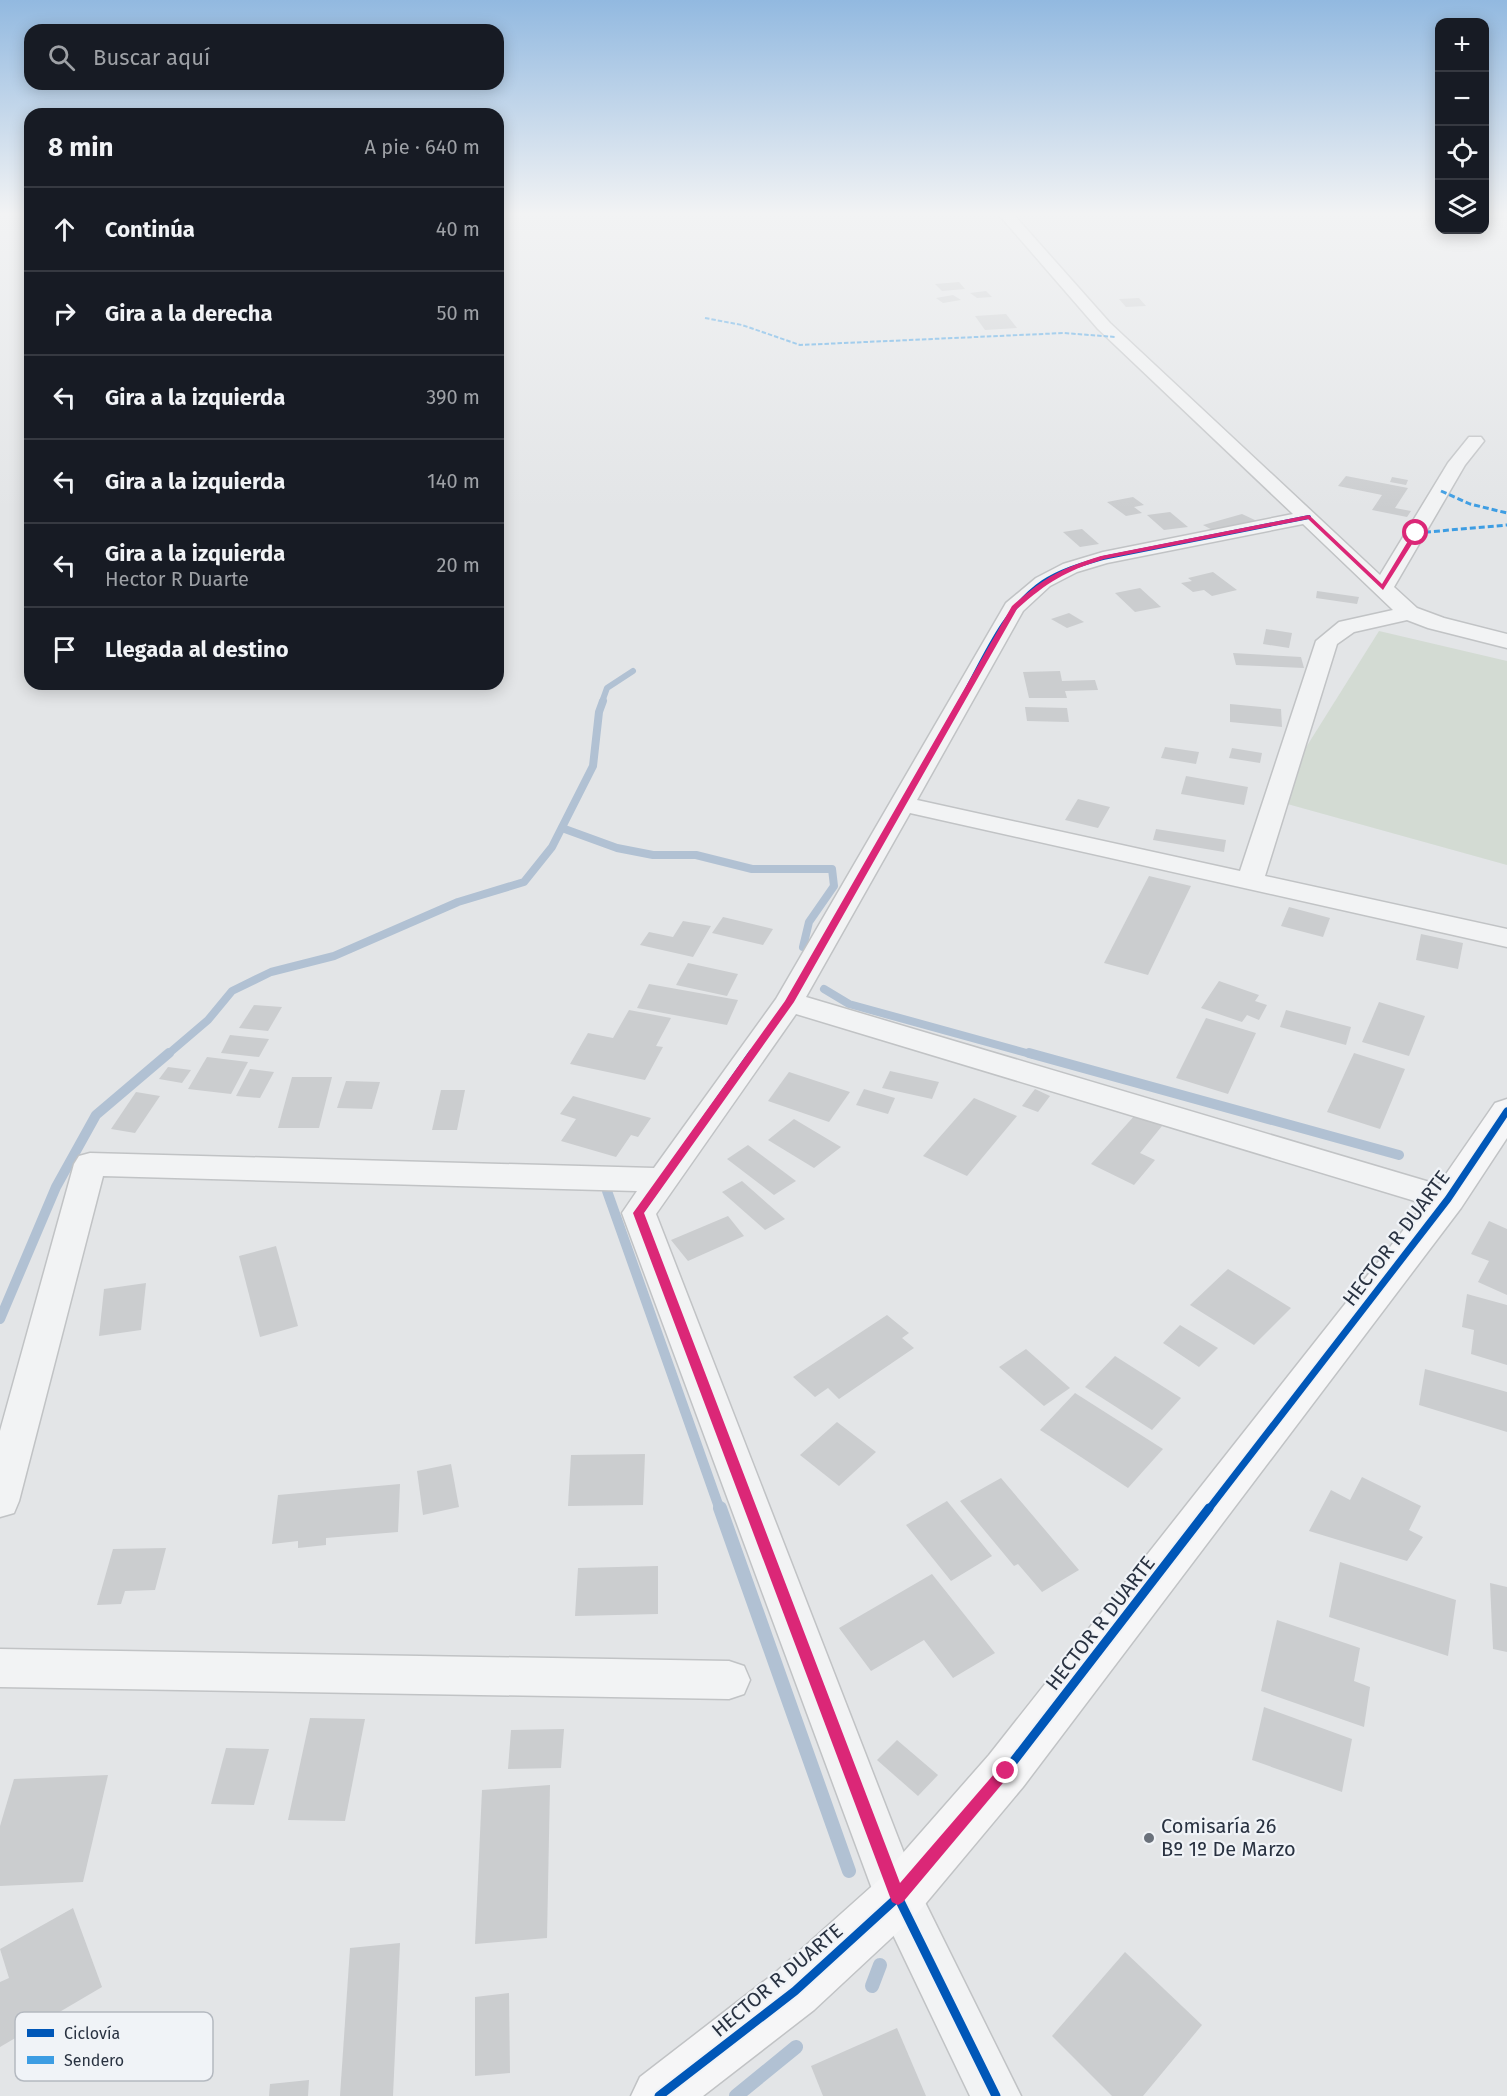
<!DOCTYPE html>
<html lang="es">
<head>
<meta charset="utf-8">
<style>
	:root { --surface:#171b24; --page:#20242c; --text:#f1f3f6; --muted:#9ea1a6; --line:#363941 }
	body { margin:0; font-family:"Fira Sans",sans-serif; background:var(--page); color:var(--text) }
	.controls { position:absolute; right:18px; top:18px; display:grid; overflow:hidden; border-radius:12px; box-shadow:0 3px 15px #0003 }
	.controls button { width:54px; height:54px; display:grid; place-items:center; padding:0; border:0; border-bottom:2px solid var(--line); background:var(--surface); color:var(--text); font:30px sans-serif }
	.stop { position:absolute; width:18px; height:18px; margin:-14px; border:4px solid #db2777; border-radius:50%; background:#fff }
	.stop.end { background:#db2777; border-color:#fff; box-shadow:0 2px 6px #0008 }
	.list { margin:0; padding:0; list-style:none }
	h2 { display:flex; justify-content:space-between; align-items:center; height:78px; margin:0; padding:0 24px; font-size:26px }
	h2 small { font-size:20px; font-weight:400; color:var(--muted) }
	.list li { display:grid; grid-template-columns:39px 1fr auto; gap:18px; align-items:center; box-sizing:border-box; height:84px; padding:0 24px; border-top:2px solid var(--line) }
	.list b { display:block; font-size:22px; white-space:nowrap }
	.list p { margin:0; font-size:20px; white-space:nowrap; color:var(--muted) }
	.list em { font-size:20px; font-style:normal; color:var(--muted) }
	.icon { flex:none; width:33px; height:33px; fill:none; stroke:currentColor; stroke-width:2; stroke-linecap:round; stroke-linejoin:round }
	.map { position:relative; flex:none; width:1507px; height:2096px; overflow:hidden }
	.search { position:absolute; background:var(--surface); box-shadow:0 3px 15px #0003; left:24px; top:24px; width:480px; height:66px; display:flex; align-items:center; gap:15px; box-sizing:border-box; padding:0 21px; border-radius:18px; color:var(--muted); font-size:22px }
	.panel { position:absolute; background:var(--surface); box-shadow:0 3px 15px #0003; left:24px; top:108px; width:480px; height:582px; border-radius:18px }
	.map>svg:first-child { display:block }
	.green { fill:#d3dbd3 }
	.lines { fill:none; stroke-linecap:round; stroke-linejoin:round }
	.stream-far3 { stroke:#b1c1d3; stroke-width:6 }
	.stream-far2 { stroke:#b1c1d3; stroke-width:8 }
	.stream-far1 { stroke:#b1c1d3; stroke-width:10 }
	.stream { stroke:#b1c1d3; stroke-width:14 }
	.building { fill:#cbcdcf }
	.street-casing { stroke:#c1c3c5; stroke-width:3 }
	.secondary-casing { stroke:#c1c3c5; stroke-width:3 }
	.street { fill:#f2f3f4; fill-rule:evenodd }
	.secondary { fill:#f6f6f7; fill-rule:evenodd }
	.quiet-far1 { stroke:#3d9de3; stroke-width:2; stroke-dasharray:4.5 2; stroke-linecap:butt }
	.quiet { stroke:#3d9de3; stroke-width:3; stroke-dasharray:6 3; stroke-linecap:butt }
	.cycleway-far3-casing { stroke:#f0f3f7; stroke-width:6 }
	.cycleway-far2-casing { stroke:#f0f3f7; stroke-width:8 }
	.cycleway-far1-casing { stroke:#f0f3f7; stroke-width:10 }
	.cycleway-casing { stroke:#f0f3f7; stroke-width:13 }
	.cycleway-far3 { stroke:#0057b8; stroke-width:4 }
	.cycleway-far2 { stroke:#0057b8; stroke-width:5 }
	.cycleway-far1 { stroke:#0057b8; stroke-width:7 }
	.cycleway { stroke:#0057b8; stroke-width:9 }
	.route { fill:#db2777 }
	.poi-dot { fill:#6a717b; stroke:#f0f3f7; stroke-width:2 }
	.labels { text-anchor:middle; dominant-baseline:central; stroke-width:4.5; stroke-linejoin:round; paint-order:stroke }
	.near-street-label { font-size:20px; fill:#293241; stroke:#f0f3f7 }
	.near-poi-label { font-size:20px; fill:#293241; stroke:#f0f3f7; text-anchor:start }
	.key { fill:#f0f3f7; stroke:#b4b9c0; stroke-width:1.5 }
	.key-label { font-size:16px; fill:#293241 }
</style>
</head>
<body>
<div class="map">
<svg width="1507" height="2096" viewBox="0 0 1507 2096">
	<rect width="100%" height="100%" fill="#e3e5e7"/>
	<polygon class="green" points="1379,631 1507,661 1507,865 1273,800"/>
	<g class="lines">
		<polyline class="stream-far3" points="602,702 607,688 633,671"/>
		<g class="stream-far2">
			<polyline points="562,828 617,848 653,855 696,855 752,869 832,869 834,886 809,922 803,947"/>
			<polyline points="824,989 849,1004 1034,1055"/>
			<polyline points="167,1055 208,1020 232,991 271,972 334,956 458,902 524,882 552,847 593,766 599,712 603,701"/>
		</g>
		<g class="stream-far1">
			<polyline points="1029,1053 1399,1155"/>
			<polyline points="607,1191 720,1510"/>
			<polyline points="0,1319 56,1187 96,1115 169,1053"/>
		</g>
		<g class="stream">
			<polyline points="720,1508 849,1871"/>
			<polyline points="872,1986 880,1965"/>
			<polyline points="736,2096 796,2047"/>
		</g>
	</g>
	<g class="building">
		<polygon points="959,282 965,289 942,291 935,284"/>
		<polygon points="986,291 992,297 977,298 970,293"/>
		<polygon points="953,295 961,300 943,303 936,298"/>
		<polygon points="1139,298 1146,306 1126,307 1119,299"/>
		<polygon points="1006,314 1017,328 985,330 975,316"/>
		<polygon points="1346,476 1408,488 1395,508 1411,511 1407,517 1372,510 1382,495 1338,486"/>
		<polygon points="1392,477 1408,480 1406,485 1390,482"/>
		<polygon points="1133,497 1144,505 1134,507 1142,513 1126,516 1107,502"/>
		<polygon points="1170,512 1188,527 1164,530 1147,515"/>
		<polygon points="1242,514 1257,521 1218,533 1203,525"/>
		<polygon points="1082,529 1099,544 1080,547 1063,532"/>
		<polygon points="1213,572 1237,590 1212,596 1204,590 1193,592 1181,583 1192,581 1188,578"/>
		<polygon points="1140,588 1161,607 1135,612 1115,593"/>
		<polygon points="1317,591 1359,597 1357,604 1316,598"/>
		<polygon points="1069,613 1084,622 1067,628 1051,619"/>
		<polygon points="1266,629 1292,633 1289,648 1263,644"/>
		<polygon points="1233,653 1301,657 1304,668 1236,665"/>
		<polygon points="1060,671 1062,681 1095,680 1098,690 1065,691 1067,698 1029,698 1023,672"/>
		<polygon points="1230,704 1281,709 1282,727 1230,722"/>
		<polygon points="1025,707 1067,708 1069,722 1027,721"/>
		<polygon points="1165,747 1199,752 1196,764 1161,758"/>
		<polygon points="1232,748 1262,753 1260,763 1229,758"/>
		<polygon points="1186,776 1248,787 1244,805 1181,794"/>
		<polygon points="1078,799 1110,807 1098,828 1065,820"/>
		<polygon points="1156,829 1226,840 1224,852 1153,840"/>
		<polygon points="1149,876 1191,886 1148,975 1104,963"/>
		<polygon points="1289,907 1330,918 1323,937 1281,926"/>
		<polygon points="723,917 773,929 763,945 712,933"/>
		<polygon points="683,921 711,926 693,957 640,945 649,932 673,937"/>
		<polygon points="1421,934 1463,943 1458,969 1416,960"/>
		<polygon points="688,963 738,974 727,996 676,985"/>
		<polygon points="1219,981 1259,995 1255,1001 1267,1005 1259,1020 1247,1015 1242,1022 1201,1008"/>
		<polygon points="649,984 738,1000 727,1025 637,1008"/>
		<polygon points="1379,1002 1425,1016 1409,1056 1362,1042"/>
		<polygon points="254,1005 282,1007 268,1031 239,1028"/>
		<polygon points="629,1010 671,1018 656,1046 663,1047 645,1080 570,1064 588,1033 613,1038"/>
		<polygon points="1286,1010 1351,1027 1346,1045 1280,1027"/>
		<polygon points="1206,1018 1256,1033 1228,1094 1176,1078"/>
		<polygon points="230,1035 269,1039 259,1057 221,1053"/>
		<polygon points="1354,1053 1405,1069 1380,1129 1327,1112"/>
		<polygon points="207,1057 248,1062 231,1094 188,1089"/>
		<polygon points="168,1067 191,1070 182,1083 159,1079"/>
		<polygon points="250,1069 274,1072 260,1098 236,1096"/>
		<polygon points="890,1071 939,1082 932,1099 882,1088"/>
		<polygon points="789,1072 850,1092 829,1122 768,1101"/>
		<polygon points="292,1077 332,1077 319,1128 278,1128"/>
		<polygon points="346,1081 380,1082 372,1109 337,1108"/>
		<polygon points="864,1089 895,1098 888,1114 856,1105"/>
		<polygon points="1035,1089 1050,1096 1038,1112 1022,1106"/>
		<polygon points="441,1090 465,1090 457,1130 432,1130"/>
		<polygon points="136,1092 160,1096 135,1133 111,1129"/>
		<polygon points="573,1096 651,1118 638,1137 631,1135 616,1157 561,1141 576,1119 560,1114"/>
		<polygon points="974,1098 1017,1116 967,1176 923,1156"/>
		<polygon points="1136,1114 1162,1126 1140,1153 1155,1160 1134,1185 1091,1164"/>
		<polygon points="794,1119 841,1147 814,1168 768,1140"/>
		<polygon points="748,1145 796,1181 774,1195 727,1159"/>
		<polygon points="742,1181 785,1219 765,1230 722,1192"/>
		<polygon points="728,1216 744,1236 688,1261 671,1240"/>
		<polygon points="1489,1221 1507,1229 1507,1295 1478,1282 1489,1261 1471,1254"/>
		<polygon points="276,1246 298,1326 260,1337 239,1256"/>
		<polygon points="1228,1269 1291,1308 1254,1345 1190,1305"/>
		<polygon points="146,1283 141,1330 99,1336 104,1289"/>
		<polygon points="1467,1294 1507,1305 1507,1365 1471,1354 1474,1330 1462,1327"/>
		<polygon points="887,1315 909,1333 902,1338 914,1348 839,1399 828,1388 815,1397 793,1377"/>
		<polygon points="1180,1325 1218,1348 1199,1367 1163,1343"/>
		<polygon points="1026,1349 1070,1388 1044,1406 999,1367"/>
		<polygon points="1115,1356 1181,1398 1152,1430 1085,1387"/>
		<polygon points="1425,1369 1507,1392 1507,1432 1419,1405"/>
		<polygon points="1075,1393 1163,1449 1128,1488 1040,1430"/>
		<polygon points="837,1422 876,1452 839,1486 800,1455"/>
		<polygon points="645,1454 643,1505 568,1506 571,1455"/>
		<polygon points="451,1464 459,1507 423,1515 417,1471"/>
		<polygon points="1362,1477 1421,1506 1409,1530 1423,1537 1407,1561 1309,1531 1331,1490 1350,1500"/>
		<polygon points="1001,1478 1079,1570 1042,1592 1018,1564 1014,1566 960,1501"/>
		<polygon points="400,1484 398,1532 326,1538 326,1545 298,1548 298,1541 272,1544 278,1495"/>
		<polygon points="947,1501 992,1556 951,1581 906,1525"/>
		<polygon points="166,1548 155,1590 125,1591 121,1604 97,1605 113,1549"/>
		<polygon points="1340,1562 1456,1600 1448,1656 1329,1617"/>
		<polygon points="658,1566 658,1614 575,1616 578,1568"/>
		<polygon points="932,1574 995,1653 953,1678 924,1640 871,1671 839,1628"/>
		<polygon points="1490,1583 1507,1587 1507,1652 1493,1649"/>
		<polygon points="1277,1620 1360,1648 1354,1681 1370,1687 1364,1727 1261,1691"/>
		<polygon points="1264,1707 1352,1739 1342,1792 1252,1760"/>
		<polygon points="310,1718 365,1719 345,1821 288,1820"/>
		<polygon points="564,1729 561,1768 508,1769 511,1730"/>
		<polygon points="897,1740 938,1775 918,1796 877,1760"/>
		<polygon points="226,1748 269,1749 254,1805 211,1804"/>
		<polygon points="108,1775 83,1882 0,1886 0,1826 14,1779"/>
		<polygon points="550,1785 547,1938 475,1944 482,1790"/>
		<polygon points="73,1908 102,1987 0,2047 0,1982 9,1978 0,1949"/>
		<polygon points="400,1943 393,2096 340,2096 350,1948"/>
		<polygon points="1125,1952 1202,2025 1143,2096 1112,2096 1052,2036"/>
		<polygon points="509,1993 510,2073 475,2076 475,1997"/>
		<polygon points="897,2028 926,2096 823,2096 811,2066"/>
		<polygon points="309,2080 308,2096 269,2096 270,2084"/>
	</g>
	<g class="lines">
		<defs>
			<g id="street">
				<path d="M1000,216H1015L1110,323L1380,575L1448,463L1469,437H1481L1484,441L1465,465L1394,587L1417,608L1444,618L1507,634V648L1428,628L1407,620L1354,632L1337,644L1265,876L1507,929V947L910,813L806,997L1460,1191L1464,1199L1460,1207L1448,1211L796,1014L656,1214L916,1884L1021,2096H970L875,1897L622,1213L637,1191L103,1176L19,1501L14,1513L0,1517V1431L74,1164L79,1156L90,1153L654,1168L776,999L1006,603L1036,578L1063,564L1103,552L1293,514L1098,329ZM1303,524L1393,610L1339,622L1316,641L1240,871L917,800L1023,611L1050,586L1077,572L1107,563Z"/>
				<polygon points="0,1649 729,1661 744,1666 750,1680 744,1694 729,1699 0,1687"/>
			</g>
			<polygon id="secondary" points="1507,1099 1507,1138 1461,1208 1023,1787 916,1915 814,2010 703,2096 631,2096 640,2077 776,1972 880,1879 989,1755 1435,1190 1495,1103"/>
		</defs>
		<use href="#street" class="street-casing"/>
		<use href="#secondary" class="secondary-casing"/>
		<use href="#street" class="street"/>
		<use href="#secondary" class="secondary"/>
		<polyline class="quiet-far1" points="705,318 742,325 800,345 1064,333 1116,337"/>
		<g class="quiet">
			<polyline points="1441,491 1470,504 1507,513"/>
			<polyline points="1416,533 1507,525"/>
		</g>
		<defs>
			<path id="cycleway-far3" d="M960,702C983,661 1003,609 1043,582C1061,570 1083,564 1103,558L1309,517"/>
			<polyline id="cycleway-far2" points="751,1055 789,1002 961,701"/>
			<g id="cycleway-far1">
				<polyline points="751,1510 639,1213 752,1053"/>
				<polyline points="1208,1510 1448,1199 1507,1111"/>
			</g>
			<g id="cycleway">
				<polyline points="751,1508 898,1897 996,2096"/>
				<polyline points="659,2096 795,1991 898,1897 1006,1771 1209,1508"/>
			</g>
		</defs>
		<use href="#cycleway-far3" class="cycleway-far3-casing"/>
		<use href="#cycleway-far2" class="cycleway-far2-casing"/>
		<use href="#cycleway-far1" class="cycleway-far1-casing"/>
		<use href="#cycleway" class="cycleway-casing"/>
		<use href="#cycleway-far3" class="cycleway-far3"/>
		<use href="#cycleway-far2" class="cycleway-far2"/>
		<use href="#cycleway-far1" class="cycleway-far1"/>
		<use href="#cycleway" class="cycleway"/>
	</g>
	<linearGradient id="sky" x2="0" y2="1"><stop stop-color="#92b9e0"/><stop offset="0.42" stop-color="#f2f3f4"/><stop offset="1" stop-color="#f2f3f4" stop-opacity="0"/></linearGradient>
	<rect width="1507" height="509" fill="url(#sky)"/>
	<path class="route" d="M1309,515L1382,584L1414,531L1419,533L1383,590L1308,519L1104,559C1064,572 1049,581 1017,609L794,1002L644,1213L900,1883L1001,1766L1006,1764L1011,1766L1013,1771L903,1902L898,1905L892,1902L890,1897L633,1213L785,1001L1012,606C1044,578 1059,569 1101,556Z"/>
	<circle class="poi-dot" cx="1149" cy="1838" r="6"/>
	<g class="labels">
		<g class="near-street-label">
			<text transform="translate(1396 1238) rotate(-53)">HECTOR R DUARTE</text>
			<text transform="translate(1100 1623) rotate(-52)">HECTOR R DUARTE</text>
			<text transform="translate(777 1980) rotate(-40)">HECTOR R DUARTE</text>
		</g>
		<g class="near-poi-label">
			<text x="1161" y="1826">Comisaría 26<tspan x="1161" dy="23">Bº 1º De Marzo</tspan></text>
		</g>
	</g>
	<rect x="15" y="2012" width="198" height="69" rx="9" class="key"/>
	<rect x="27" y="2029" width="27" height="8" fill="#0057b8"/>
	<rect x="27" y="2056" width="27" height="8" fill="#3d9de3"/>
	<g class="key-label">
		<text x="64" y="2039">Ciclovía</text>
		<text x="64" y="2066">Sendero</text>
	</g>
</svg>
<div class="controls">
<button>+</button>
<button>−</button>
<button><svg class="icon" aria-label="locate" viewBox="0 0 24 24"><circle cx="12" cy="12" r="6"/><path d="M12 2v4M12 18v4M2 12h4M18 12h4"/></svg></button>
<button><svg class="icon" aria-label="layers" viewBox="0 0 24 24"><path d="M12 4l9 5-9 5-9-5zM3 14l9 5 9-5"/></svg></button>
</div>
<div class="stop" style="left:1416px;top:533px"></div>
<div class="stop end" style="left:1006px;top:1771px"></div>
<div class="search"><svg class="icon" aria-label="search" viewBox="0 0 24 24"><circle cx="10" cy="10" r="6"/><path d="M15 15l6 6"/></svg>Buscar aquí</div>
<section class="panel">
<h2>8 min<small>A pie · 640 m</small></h2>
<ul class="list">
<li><svg class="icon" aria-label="ahead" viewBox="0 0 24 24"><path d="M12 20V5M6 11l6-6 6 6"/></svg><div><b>Continúa</b></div><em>40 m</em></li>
<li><svg class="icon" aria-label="right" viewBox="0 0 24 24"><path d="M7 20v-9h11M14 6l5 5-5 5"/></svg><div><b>Gira a la derecha</b></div><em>50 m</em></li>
<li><svg class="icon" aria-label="left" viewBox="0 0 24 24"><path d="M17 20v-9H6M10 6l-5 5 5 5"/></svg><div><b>Gira a la izquierda</b></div><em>390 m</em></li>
<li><svg class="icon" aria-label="left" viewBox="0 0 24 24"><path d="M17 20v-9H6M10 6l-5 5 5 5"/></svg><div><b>Gira a la izquierda</b></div><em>140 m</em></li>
<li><svg class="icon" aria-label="left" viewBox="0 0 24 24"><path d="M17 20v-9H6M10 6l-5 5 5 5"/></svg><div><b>Gira a la izquierda</b><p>Hector R Duarte</p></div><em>20 m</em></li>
<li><svg class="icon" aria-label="arrive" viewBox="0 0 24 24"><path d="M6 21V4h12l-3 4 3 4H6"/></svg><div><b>Llegada al destino</b></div></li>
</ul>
</section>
</div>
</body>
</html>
